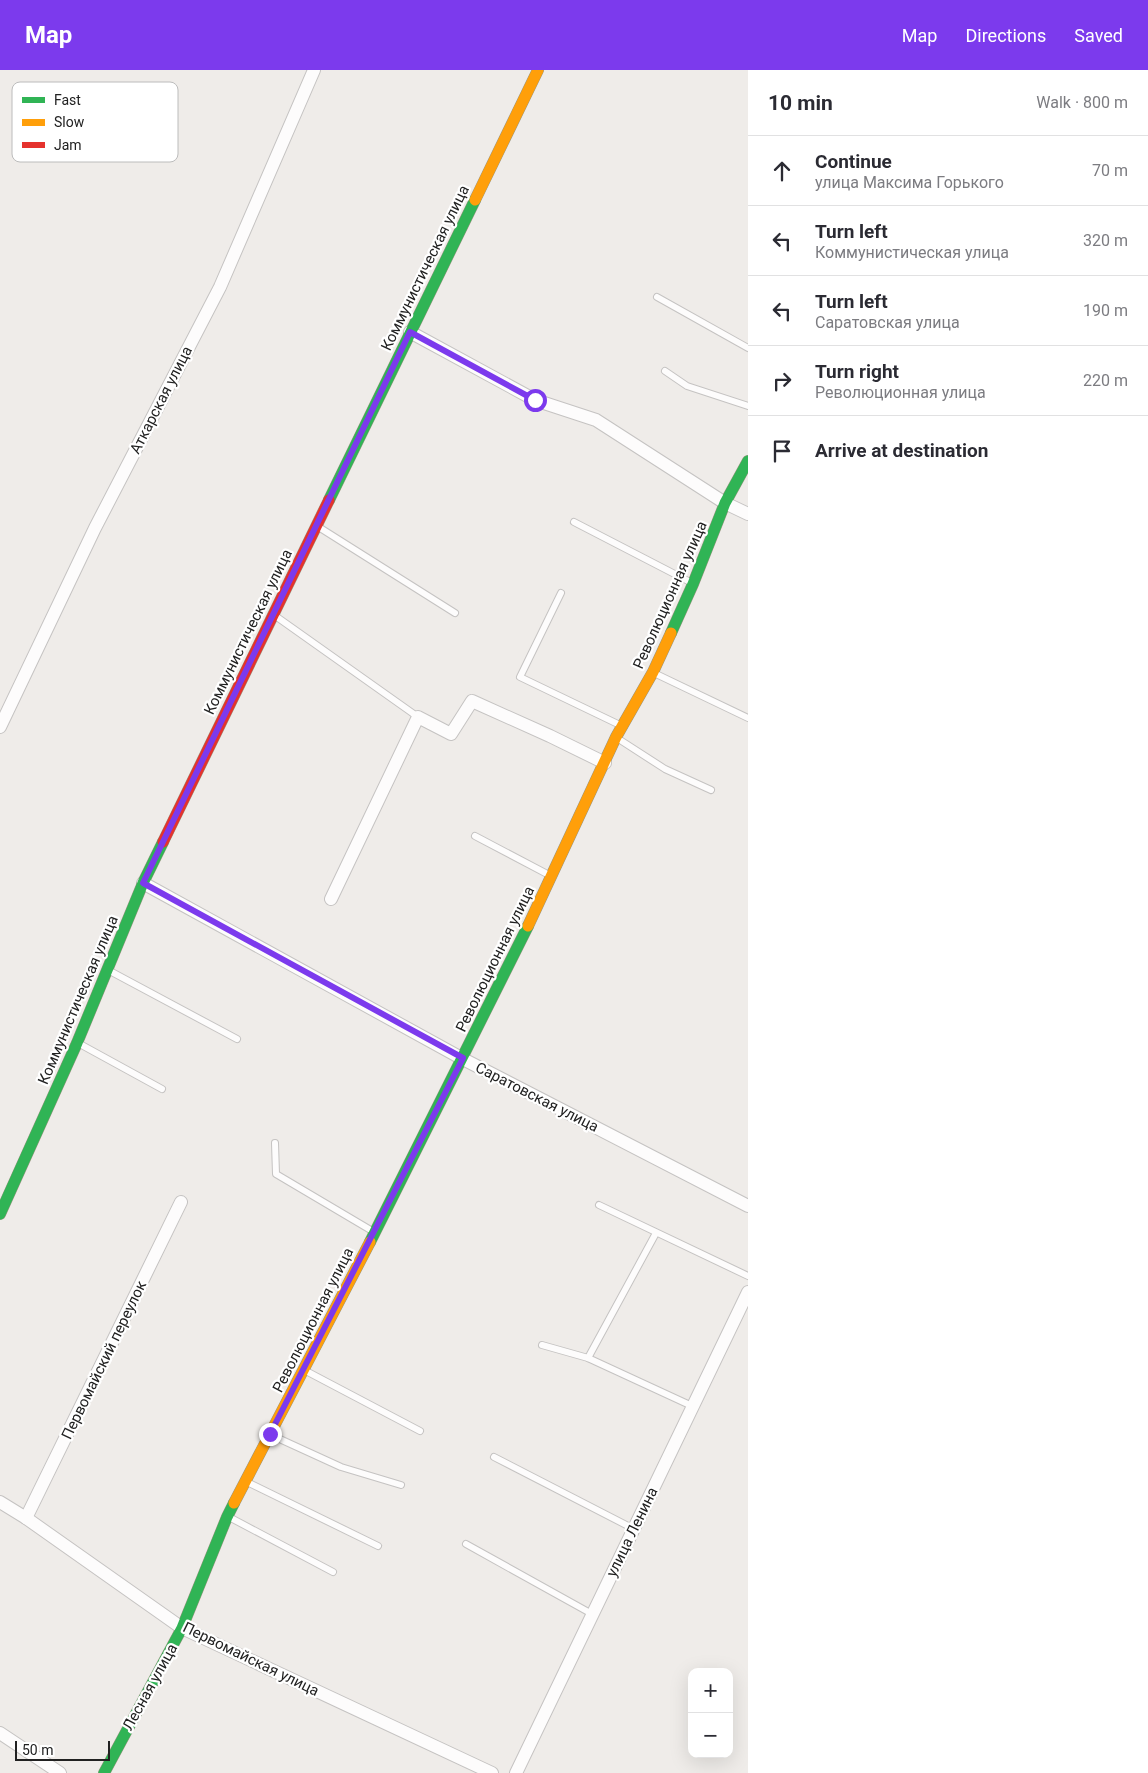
<!DOCTYPE html>
<html lang="en">
<head>
<meta charset="utf-8">
<style>
	:root { --surface:#fff; --page:#f7f7f7; --text:#2b2b33; --muted:#7c7c81; --line:#e1e1e2; --accent:#7c3aed }
	body { margin:0; font-family:Roboto,sans-serif; background:var(--page); color:var(--text) }
	.controls { position:absolute; right:15px; bottom:15px; display:grid; overflow:hidden; border-radius:10px; box-shadow:0 5px 20px #0002 }
	.controls button { width:45px; height:45px; display:grid; place-items:center; padding:0; border:0; border-bottom:1px solid var(--line); background:var(--surface); color:var(--text); font:25px sans-serif }
	.scale { position:absolute; left:15px; bottom:12px; width:95px; box-sizing:border-box; padding-left:5px; border:2px solid #212121; border-top:0; font-size:14px; line-height:18px; white-space:nowrap; color:#212121; -webkit-text-stroke:4px #fff; paint-order:stroke }
	.stop { position:absolute; width:15px; height:15px; margin:-11px; border:4px solid #7c3aed; border-radius:50%; background:#fff }
	.stop.end { background:#7c3aed; border-color:#fff; box-shadow:0 1px 5px #0008 }
	.list { margin:0; padding:0; list-style:none }
	h2 { display:flex; justify-content:space-between; align-items:center; height:65px; margin:0; padding:0 20px; font-size:21px }
	h2 small { font-size:16px; font-weight:400; color:var(--muted) }
	.list li { display:grid; grid-template-columns:32px 1fr auto; gap:15px; align-items:center; box-sizing:border-box; height:70px; padding:0 20px; border-top:1px solid var(--line) }
	.list b { display:block; font-size:19px; white-space:nowrap }
	.list p { margin:0; font-size:16px; white-space:nowrap; color:var(--muted) }
	.list em { font-size:16px; font-style:normal; color:var(--muted) }
	.icon { flex:none; width:28px; height:28px; fill:none; stroke:currentColor; stroke-width:2; stroke-linecap:round; stroke-linejoin:round }
	.map { position:relative; flex:none; width:748px; height:1703px; overflow:hidden }
	header { display:flex; align-items:center; gap:30px; box-sizing:border-box; height:70px; padding:0 25px; background:var(--accent); color:#fff }
	header strong { font-size:24px }
	nav { display:flex; gap:28px; margin-inline-start:auto; font-size:18px }
	main { display:flex }
	aside { flex:1; background:var(--surface) }
	.map>svg:first-child { display:block }
	.lines { fill:none; stroke-linecap:round; stroke-linejoin:round }
	.lane-casing { stroke:#c5c3c2; stroke-width:8 }
	.street-casing { stroke:#c5c3c2; stroke-width:14 }
	.fast-casing { stroke:#999681; stroke-width:12 }
	.slow-casing { stroke:#999681; stroke-width:12 }
	.jam-casing { stroke:#999681; stroke-width:12 }
	.lane { stroke:#fdfcfc; stroke-width:6 }
	.street { stroke:#fdfcfc; stroke-width:12 }
	.fast { stroke:#30b455; stroke-width:11 }
	.slow { stroke:#ff9f0a; stroke-width:11 }
	.jam { stroke:#e5322d; stroke-width:11 }
	.route { stroke:#7c3aed; stroke-width:6 }
	.labels { text-anchor:middle; dominant-baseline:central; stroke-width:4.5; stroke-linejoin:round; paint-order:stroke }
	.street-label { font-size:15px; fill:#212121; stroke:#fff }
	.key { fill:#fff; stroke:#bcbcbc; stroke-width:1 }
	.key-label { font-size:14px; fill:#212121 }
</style>
</head>
<body>
<header>
<strong>Map</strong>
<nav><a>Map</a><a>Directions</a><a>Saved</a></nav>
</header>
<main>
<div class="map">
<svg width="748" height="1703" viewBox="0 0 748 1703">
	<rect width="100%" height="100%" fill="#efece9"/>
	<g class="lines">
		<defs>
			<g id="lane">
				<polyline points="657,227 748,278"/>
				<polyline points="665,301 687,316 748,336"/>
				<polyline points="574,452 692,513"/>
				<polyline points="317,456 455,543"/>
				<polyline points="561,523 520,607 622,656"/>
				<polyline points="274,545 418,647"/>
				<polyline points="654,603 748,648"/>
				<polyline points="617,668 665,699 711,720"/>
				<polyline points="475,766 551,806"/>
				<polyline points="108,900 237,969"/>
				<polyline points="78,973 162,1019"/>
				<polyline points="275,1073 276,1104 374,1162"/>
				<polyline points="599,1135 748,1206"/>
				<polyline points="542,1275 588,1288 692,1336"/>
				<polyline points="588,1288 656,1163"/>
				<polyline points="306,1301 420,1361"/>
				<polyline points="271,1365 341,1397 401,1415"/>
				<polyline points="494,1387 634,1459"/>
				<polyline points="247,1412 378,1476"/>
				<polyline points="229,1447 333,1502"/>
				<polyline points="466,1474 592,1544"/>
			</g>
			<g id="street">
				<polyline points="410,262 535,330 596,350 725,433 748,444"/>
				<polyline points="0,657 95,458 220,217 314,0"/>
				<polyline points="143,813 463,989 748,1136"/>
				<polyline points="331,829 418,647 451,664 472,631 550,666 605,693"/>
				<polyline points="0,1432 26,1448 182,1558 492,1703"/>
				<polyline points="26,1448 181,1132"/>
				<polyline points="0,1663 60,1703"/>
				<polyline points="516,1703 748,1222"/>
			</g>
			<g id="fast">
				<polyline points="329,430 475,130"/>
				<polyline points="671,563 693,514 725,433 748,391"/>
				<polyline points="0,1144 77,973 143,813 163,772"/>
				<polyline points="370,1172 528,856"/>
				<polyline points="104,1703 182,1558 227,1447 234,1433"/>
			</g>
			<g id="slow">
				<polyline points="475,130 538,0"/>
				<polyline points="528,856 616,667 653,602 671,563"/>
				<polyline points="234,1433 370,1172"/>
			</g>
			<polyline id="jam" points="163,772 329,430"/>
		</defs>
		<use href="#lane" class="lane-casing"/>
		<use href="#street" class="street-casing"/>
		<use href="#fast" class="fast-casing"/>
		<use href="#slow" class="slow-casing"/>
		<use href="#jam" class="jam-casing"/>
		<use href="#lane" class="lane"/>
		<use href="#street" class="street"/>
		<use href="#fast" class="fast"/>
		<use href="#slow" class="slow"/>
		<use href="#jam" class="jam"/>
	</g>
	<g class="lines">
		<polyline class="route" points="270,1364 463,988 143,813 410,262 535,330"/>
	</g>
	<g class="labels">
		<g class="street-label">
			<text transform="translate(425 198) rotate(-64)">Коммунистическая улица</text>
			<text transform="translate(161 330) rotate(-63)">Аткарская улица</text>
			<text transform="translate(670 525) rotate(-66)">Революционная улица</text>
			<text transform="translate(248 562) rotate(-64)">Коммунистическая улица</text>
			<text transform="translate(495 889) rotate(-64)">Революционная улица</text>
			<text transform="translate(78 930) rotate(-67)">Коммунистическая улица</text>
			<text transform="translate(537 1027) rotate(27)">Саратовская улица</text>
			<text transform="translate(313 1250) rotate(-63)">Революционная улица</text>
			<text transform="translate(104 1290) rotate(-64)">Первомайский переулок</text>
			<text transform="translate(632 1462) rotate(-64)">улица Ленина</text>
			<text transform="translate(251 1589) rotate(26)">Первомайская улица</text>
			<text transform="translate(150 1617) rotate(-61)">Лесная улица</text>
		</g>
	</g>
	<rect x="12" y="12" width="166" height="80" rx="8" class="key"/>
	<rect x="22" y="27" width="23" height="6" fill="#30b455"/>
	<rect x="22" y="49" width="23" height="7" fill="#ff9f0a"/>
	<rect x="22" y="72" width="23" height="6" fill="#e5322d"/>
	<g class="key-label">
		<text x="54" y="35">Fast</text>
		<text x="54" y="57">Slow</text>
		<text x="54" y="80">Jam</text>
	</g>
</svg>
<div class="controls">
<button>+</button>
<button>−</button>
</div>
<div class="scale">50 m</div>
<div class="stop" style="left:535px;top:330px"></div>
<div class="stop end" style="left:270px;top:1364px"></div>
</div>
<aside>
<h2>10 min<small>Walk · 800 m</small></h2>
<ul class="list">
<li><svg class="icon" aria-label="ahead" viewBox="0 0 24 24"><path d="M12 20V5M6 11l6-6 6 6"/></svg><div><b>Continue</b><p>улица Максима Горького</p></div><em>70 m</em></li>
<li><svg class="icon" aria-label="left" viewBox="0 0 24 24"><path d="M17 20v-9H6M10 6l-5 5 5 5"/></svg><div><b>Turn left</b><p>Коммунистическая улица</p></div><em>320 m</em></li>
<li><svg class="icon" aria-label="left" viewBox="0 0 24 24"><path d="M17 20v-9H6M10 6l-5 5 5 5"/></svg><div><b>Turn left</b><p>Саратовская улица</p></div><em>190 m</em></li>
<li><svg class="icon" aria-label="right" viewBox="0 0 24 24"><path d="M7 20v-9h11M14 6l5 5-5 5"/></svg><div><b>Turn right</b><p>Революционная улица</p></div><em>220 m</em></li>
<li><svg class="icon" aria-label="arrive" viewBox="0 0 24 24"><path d="M6 21V4h12l-3 4 3 4H6"/></svg><div><b>Arrive at destination</b></div></li>
</ul>
</aside>
</main>
</body>
</html>
